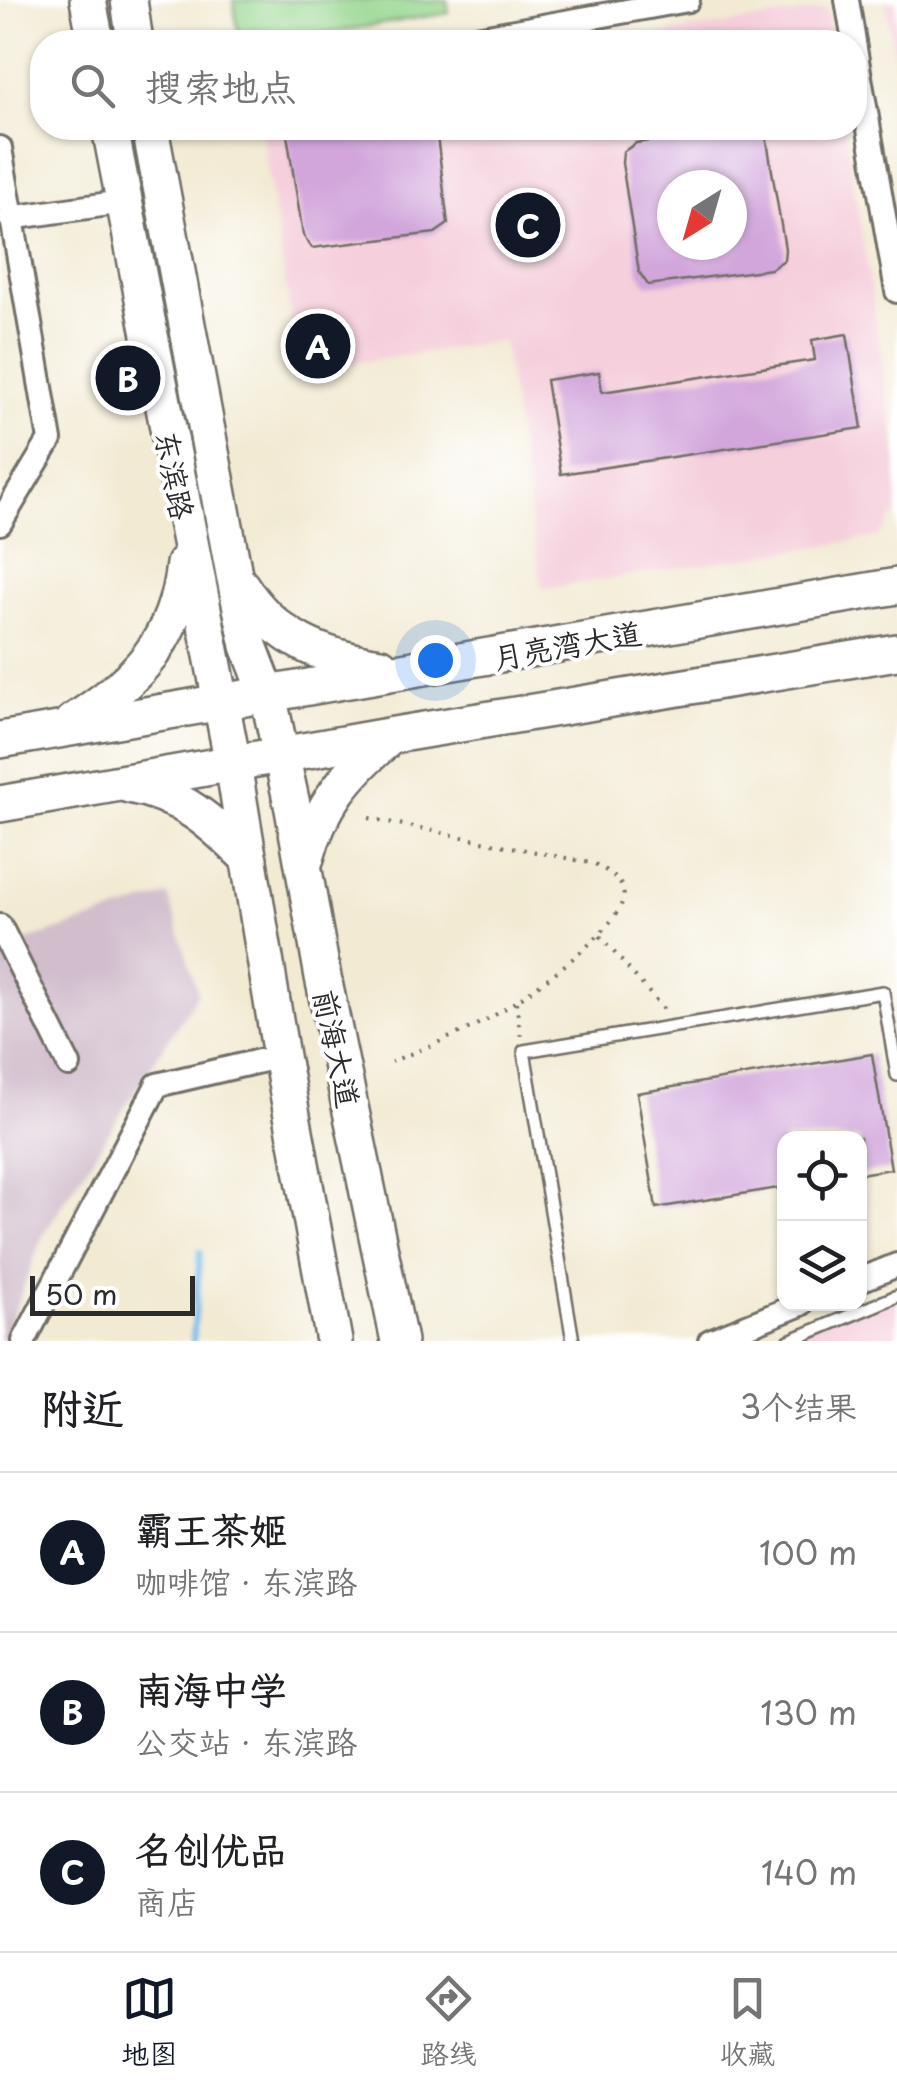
<!DOCTYPE html>
<html lang="zh">
<head>
<meta charset="utf-8">
<style>
	:root { --surface:#fff; --page:#f2f2f2; --text:#202124; --muted:#757577; --line:#e0e0e0; --accent:#111827 }
	body { margin:0; font-family:"Playpen Sans","LXGW WenKai TC",sans-serif; background:var(--page); color:var(--text) }
	.controls { position:absolute; right:30px; bottom:30px; display:grid; overflow:hidden; border-radius:20px; box-shadow:0 2px 8px #0004 }
	.controls button { width:90px; height:90px; display:grid; place-items:center; padding:0; border:0; border-bottom:2px solid var(--line); background:var(--surface); color:var(--text); font:50px sans-serif }
	.compass { position:absolute; left:657px; top:170px; width:90px; height:90px; border-radius:50%; background:var(--surface); box-shadow:0 2px 8px #0004; rotate:217deg }
	.scale { position:absolute; left:30px; bottom:25px; width:165px; box-sizing:border-box; padding-left:10px; border:5px solid #2b2b2b; border-top:0; font-size:28px; line-height:35px; white-space:nowrap; color:#2b2b2b; -webkit-text-stroke:8px #fff; paint-order:stroke }
	.you { position:absolute; left:435px; top:660px; width:35px; height:35px; margin:-25px; border:8px solid #fff; border-radius:50%; background:#1a73e8; box-shadow:0 0 0 15px #1a73e833 }
	.badge { display:grid; place-items:center; width:65px; height:65px; border-radius:50%; background:var(--accent); color:#fff; font-size:32px; font-weight:700 }
	.pin { position:absolute; translate:-50% -50%; border:5px solid #fff; box-shadow:0 2px 10px #0006 }
	.list { margin:0; padding:0; list-style:none }
	h2 { display:flex; justify-content:space-between; align-items:center; height:130px; margin:0; padding:0 40px; font-size:42px }
	h2 small { font-size:32px; font-weight:400; color:var(--muted) }
	.list li { display:grid; grid-template-columns:65px 1fr auto; gap:30px; align-items:center; box-sizing:border-box; height:160px; padding:0 40px; border-top:2px solid var(--line) }
	.list b { display:block; font-size:38px; white-space:nowrap }
	.list p { margin:0; font-size:32px; white-space:nowrap; color:var(--muted) }
	.list em { font-size:32px; font-style:normal; color:var(--muted) }
	.icon { flex:none; width:55px; height:55px; fill:none; stroke:currentColor; stroke-width:2; stroke-linecap:round; stroke-linejoin:round }
	.map { position:relative; flex:none; width:897px; height:1341px; overflow:hidden }
	.search { position:absolute; background:var(--surface); box-shadow:0 2px 8px #0004; left:30px; right:30px; top:30px; height:110px; display:flex; align-items:center; gap:25px; box-sizing:border-box; padding:0 35px; border-radius:40px; color:var(--muted); font-size:38px }
	.sheet { height:610px; background:var(--surface) }
	nav { display:flex; justify-content:space-around; align-items:center; box-sizing:border-box; height:140px; border-top:2px solid var(--line); background:var(--surface); font-size:28px; color:var(--muted) }
	nav a { display:grid; justify-items:center; gap:5px }
	nav .on { color:var(--accent) }
	.map>svg:first-child { display:block }
	.built { fill:#f5cfdb; fill-rule:evenodd }
	.industrial { fill:#d1bdcc }
	.green { fill:#95d68d; stroke:#60805c; stroke-width:2.5 }
	.lines { fill:none; stroke-linecap:round; stroke-linejoin:round }
	.stream { stroke:#79bff0; stroke-width:6 }
	.building { fill:#d2a6db; fill-rule:evenodd }
	.service-casing { stroke:#716e66; stroke-width:16 }
	.minor-casing { stroke:#716e66; stroke-width:28 }
	.primary-casing { stroke:#716e66; stroke-width:40 }
	.path { stroke:#716e66; stroke-width:4; stroke-dasharray:2.5 8; stroke-linecap:butt }
	.service { stroke:#fff; stroke-width:11 }
	.minor { stroke:#fff; stroke-width:22 }
	.primary { stroke:#fff; stroke-width:35 }
	.labels { text-anchor:middle; dominant-baseline:central; stroke-width:8; stroke-linejoin:round; paint-order:stroke }
	.street-label { font-size:30px; fill:#2b2b2b; stroke:#fff }
</style>
</head>
<body>
<div class="map">
<svg width="897" height="1341" viewBox="0 0 897 1341">
	<rect width="100%" height="100%" fill="#fff"/>
	<filter id="ink" filterUnits="userSpaceOnUse"><feTurbulence type="fractalNoise" baseFrequency=".01" numOctaves="2"/><feDisplacementMap in="SourceGraphic" scale="20" xChannelSelector="R" yChannelSelector="G"/><feConvolveMatrix kernelMatrix="1 2 1 2 8 2 1 2 1" color-interpolation-filters="sRGB"/></filter>
	<filter id="wash" filterUnits="userSpaceOnUse"><feTurbulence type="fractalNoise" baseFrequency=".0048" numOctaves="4" result="noise"/><feDisplacementMap in="SourceGraphic" scale="40" xChannelSelector="R" yChannelSelector="G"/><feGaussianBlur stdDeviation="2.25" result="paint"/><feColorMatrix in="noise" values="0 0 0 0 0 0 0 0 0 0 0 0 0 0 0 0 0 1.4 0 .05"/><feComposite in="paint" operator="in"/></filter>
	<g filter="url(#wash)">
		<rect width="100%" height="100%" fill="#f2ead3"/>
		<g class="built">
			<polygon points="885,0 897,0 897,74"/>
			<polygon points="827,9 832,42 607,42"/>
			<path d="M261,128H845L897,454V512L878,537L542,589L503,341L299,371ZM672,185H732V245H672Z"/>
			<polygon points="897,1287 897,1341 762,1341 860,1304"/>
		</g>
		<polygon class="industrial" points="168,895 198,993 43,1235 3,1341 0,1341 0,949"/>
		<polygon class="green" points="233,0 447,0 449,13 273,42 240,42"/>
		<g class="lines">
			<polyline class="stream" points="193,1341 200,1252"/>
		</g>
		<g id="blocks">
			<g class="building">
				<polygon points="286,128 436,128 448,224 435,233 312,248 303,235"/>
				<path d="M741,128H758L766,135L785,249L784,260L771,269L648,285L639,272L622,163L623,152L636,143ZM672,185H732V245H672Z"/>
				<polygon points="847,334 862,428 561,474 546,380 599,372 602,392 815,360 812,340"/>
				<polygon points="872,1054 891,1169 860,1174 860,1138 784,1138 784,1187 656,1208 637,1093"/>
			</g>
		</g>
	</g>
	<g filter="url(#ink)">
		<use href="#blocks" fill-opacity="0" stroke="#716e66" stroke-width="2.5"/>
		<g class="lines">
			<defs>
				<g id="service">
					<polyline points="573,1341 524,1051 883,992 897,1075"/>
					<polyline points="789,1341 897,1296"/>
				</g>
				<g id="minor">
					<polyline points="847,0 854,42"/>
					<polyline points="454,42 688,0"/>
					<polyline points="854,43 897,291"/>
					<polyline points="0,148 50,440 0,523"/>
					<polyline points="10,218 123,202"/>
					<polyline points="0,926 69,1065"/>
					<polyline points="860,1280 897,1265"/>
					<polyline points="24,1341 157,1085 281,1056"/>
					<polyline points="710,1341 801,1304"/>
				</g>
				<g id="primary">
					<polyline points="88,0 96,42"/>
					<polyline points="129,0 135,42"/>
					<polyline points="110,128 233,764 281,1056 334,1341"/>
					<polyline points="150,128 234,574 249,646 268,695 293,809 323,977 399,1341"/>
					<path d="M241,586C274,638 322,658 381,666"/>
					<path d="M73,722C136,681 176,642 184,564"/>
					<polyline points="0,740 897,586"/>
					<path d="M129,785C181,794 213,823 249,859"/>
					<polyline points="0,804 394,735 897,652"/>
					<path d="M306,858C320,805 349,771 391,736"/>
				</g>
			</defs>
			<use href="#service" class="service-casing"/>
			<use href="#minor" class="minor-casing"/>
			<use href="#primary" class="primary-casing"/>
			<g class="path">
				<path d="M369,818L595,864C605,870 619,877 623,889C634,923 517,1002 490,1018C458,1035 424,1048 391,1062"/>
				<polyline points="600,936 666,1012"/>
				<polyline points="516,1002 521,1037"/>
			</g>
			<use href="#service" class="service"/>
			<use href="#minor" class="minor"/>
			<use href="#primary" class="primary"/>
		</g>
	</g>
	<g class="labels">
		<g class="street-label">
			<text transform="translate(176 475) rotate(79)">东滨路</text>
			<text transform="translate(567 644) rotate(-10)">月亮湾大道</text>
			<text transform="translate(338 1048) rotate(78)">前海大道</text>
		</g>
	</g>
</svg>
<div class="controls">
<button><svg class="icon" aria-label="locate" viewBox="0 0 24 24"><circle cx="12" cy="12" r="6"/><path d="M12 2v4M12 18v4M2 12h4M18 12h4"/></svg></button>
<button><svg class="icon" aria-label="layers" viewBox="0 0 24 24"><path d="M12 4l9 5-9 5-9-5zM3 14l9 5 9-5"/></svg></button>
</div>
<svg class="compass" viewBox="-18 -18 36 36"><path d="M0-13l5 13h-10z" fill="#e53935"/><path d="M0 13l5-13h-10z" fill="#757577"/></svg>
<div class="scale">50 m</div>
<div class="you"></div>
<div class="pin badge" style="left:318px;top:346px">A</div>
<div class="pin badge" style="left:128px;top:378px">B</div>
<div class="pin badge" style="left:528px;top:225px">C</div>
<div class="search"><svg class="icon" aria-label="search" viewBox="0 0 24 24"><circle cx="10" cy="10" r="6"/><path d="M15 15l6 6"/></svg>搜索地点</div>
</div>
<section class="sheet">
<h2>附近<small>3个结果</small></h2>
<ul class="list">
<li><span class="badge">A</span><div><b>霸王茶姬</b><p>咖啡馆 · 东滨路</p></div><em>100 m</em></li>
<li><span class="badge">B</span><div><b>南海中学</b><p>公交站 · 东滨路</p></div><em>130 m</em></li>
<li><span class="badge">C</span><div><b>名创优品</b><p>商店</p></div><em>140 m</em></li>
</ul>
</section>
<nav>
<a class="on"><svg class="icon" aria-label="map" viewBox="0 0 24 24"><path d="M3 6l6-2 6 2 6-2v14l-6 2-6-2-6 2zM9 4v14M15 6v14"/></svg>地图</a>
<a><svg class="icon" aria-label="directions" viewBox="0 0 24 24"><path d="M12 3l9 9-9 9-9-9zM9 14v-3h6M13 9l2 2-2 2"/></svg>路线</a>
<a><svg class="icon" aria-label="saved" viewBox="0 0 24 24"><path d="M7 4h10v16l-5-4-5 4z"/></svg>收藏</a>
</nav>
</body>
</html>
